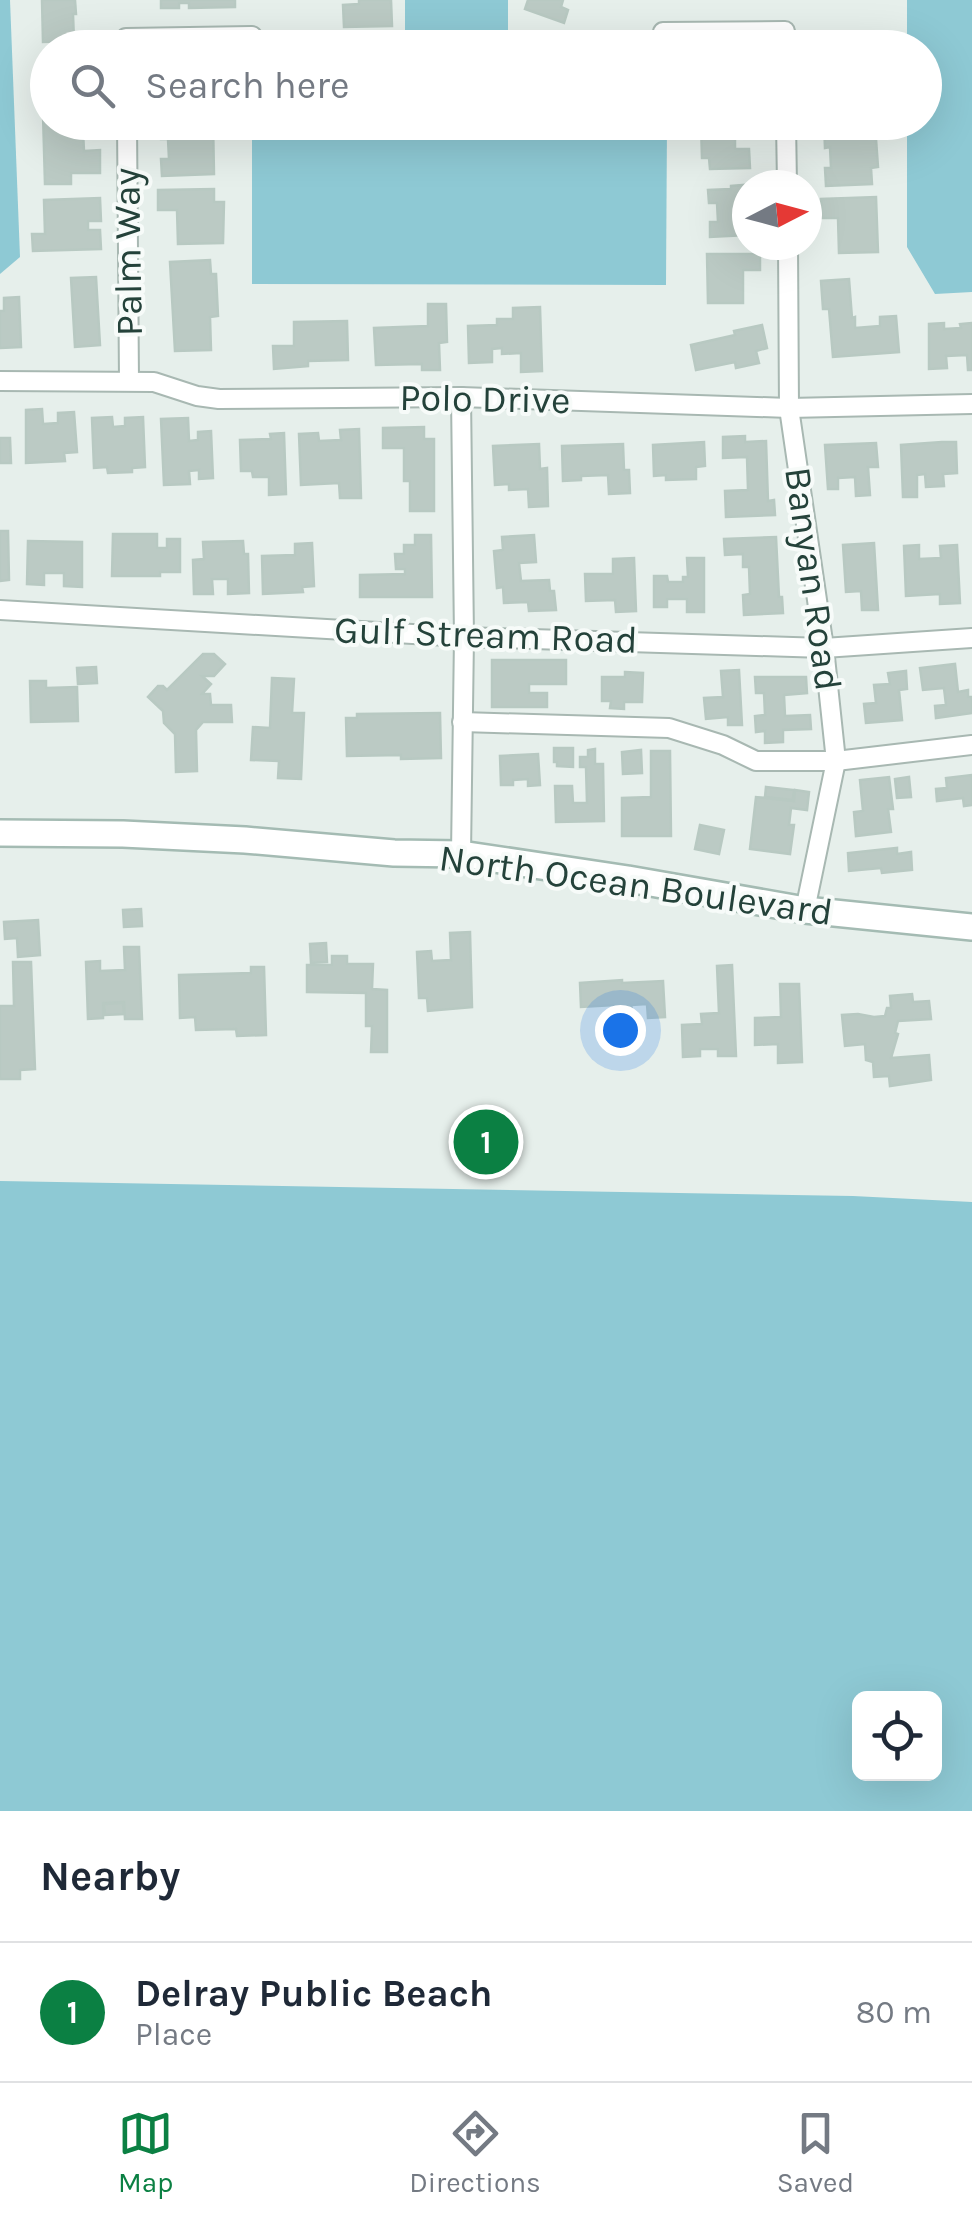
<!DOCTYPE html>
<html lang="en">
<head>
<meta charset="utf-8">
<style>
	:root { --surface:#fff; --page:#f6f6f7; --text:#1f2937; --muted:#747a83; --line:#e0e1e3; --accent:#0b8043 }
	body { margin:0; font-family:Karla,sans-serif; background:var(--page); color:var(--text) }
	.controls { position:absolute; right:30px; bottom:30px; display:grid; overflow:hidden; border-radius:15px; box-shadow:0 10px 40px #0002 }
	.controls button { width:90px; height:90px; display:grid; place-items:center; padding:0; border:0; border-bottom:2px solid var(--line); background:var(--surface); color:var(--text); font:50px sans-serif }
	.compass { position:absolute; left:732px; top:170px; width:90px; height:90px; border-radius:50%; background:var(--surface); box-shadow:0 10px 40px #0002; rotate:84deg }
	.you { position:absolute; left:620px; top:1030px; width:35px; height:35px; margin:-25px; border:8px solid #fff; border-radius:50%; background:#1a73e8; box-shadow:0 0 0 15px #1a73e833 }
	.badge { display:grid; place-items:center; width:65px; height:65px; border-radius:50%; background:var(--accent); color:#fff; font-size:32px; font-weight:700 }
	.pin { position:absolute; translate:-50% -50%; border:5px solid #fff; box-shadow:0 2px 10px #0006 }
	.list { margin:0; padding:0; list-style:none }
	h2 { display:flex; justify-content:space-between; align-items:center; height:130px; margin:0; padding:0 40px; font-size:42px }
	h2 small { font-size:32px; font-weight:400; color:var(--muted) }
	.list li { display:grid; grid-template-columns:65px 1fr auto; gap:30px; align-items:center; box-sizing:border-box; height:140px; padding:0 40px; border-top:2px solid var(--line) }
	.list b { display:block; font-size:38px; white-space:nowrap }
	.list p { margin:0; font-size:32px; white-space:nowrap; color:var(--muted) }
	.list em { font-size:32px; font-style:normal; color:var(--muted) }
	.icon { flex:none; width:55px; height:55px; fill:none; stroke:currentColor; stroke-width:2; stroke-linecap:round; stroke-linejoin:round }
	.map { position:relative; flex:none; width:972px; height:1811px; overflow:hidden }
	.search { position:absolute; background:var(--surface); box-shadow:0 10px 40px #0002; left:30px; right:30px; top:30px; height:110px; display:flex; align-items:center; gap:25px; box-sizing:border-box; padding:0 35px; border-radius:55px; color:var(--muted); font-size:38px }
	.sheet { height:270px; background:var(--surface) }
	nav { display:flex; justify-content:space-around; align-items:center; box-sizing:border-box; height:140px; border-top:2px solid var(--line); background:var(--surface); font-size:28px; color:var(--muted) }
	nav a { display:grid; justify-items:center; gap:5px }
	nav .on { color:var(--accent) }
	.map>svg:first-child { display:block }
	.water { fill:#8ec9d4; fill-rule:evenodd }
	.building { fill:#bbcac4; stroke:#b8c9c2; stroke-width:2.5 }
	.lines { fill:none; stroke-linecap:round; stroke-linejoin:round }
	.minor-casing { stroke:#a8b8b2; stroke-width:22 }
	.secondary-casing { stroke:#a4bbb3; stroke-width:30 }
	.minor { stroke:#fff; stroke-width:18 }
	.secondary { stroke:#fff; stroke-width:25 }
	.labels { text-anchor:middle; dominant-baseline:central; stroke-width:8; stroke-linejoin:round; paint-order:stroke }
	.street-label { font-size:38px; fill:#24423a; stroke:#f7fbf9 }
</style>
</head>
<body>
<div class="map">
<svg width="972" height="1811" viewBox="0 0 972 1811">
	<rect width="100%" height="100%" fill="#e6efeb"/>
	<g class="water">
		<polygon points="0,0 10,0 20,257 0,274"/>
		<rect x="405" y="0" width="103" height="47"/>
		<polygon points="907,0 972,0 972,292 935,294 907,247 907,123 924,122 924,48 907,47"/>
		<polygon points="252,123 667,123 666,285 252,284"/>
		<path d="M0,1181L853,1196L972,1202V1811H0ZM860,1698H934V1774H860Z"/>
	</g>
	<g class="building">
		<polygon points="42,0 75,0 76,14 73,14 74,41 43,42"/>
		<polygon points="161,0 235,0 235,7 189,8 189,3 179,3 179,8 161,8"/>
		<polygon points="359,0 391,0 392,26 344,27 343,5 359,4"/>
		<polygon points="528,0 563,0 561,7 568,10 564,23 525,9"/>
		<polygon points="43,114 48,114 48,122 90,122 91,132 83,132 84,151 100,150 100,173 71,173 71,184 45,184"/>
		<polygon points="213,122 214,174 162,176 161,159 169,159 168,139 161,139 161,123"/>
		<polygon points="728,122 758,122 759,136 735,136 735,149 749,149 750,168 710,169 709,158 702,158 701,125 728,124"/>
		<polygon points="824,122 858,122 858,128 869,128 870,139 876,139 878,167 871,168 872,184 826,186 825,168 831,168 830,147 825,148"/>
		<polygon points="755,184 747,185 747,235 710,237 710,222 718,222 717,203 709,203 708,190 731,189 731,186"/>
		<polygon points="214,189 214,202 224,202 223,243 178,244 177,210 158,210 158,190"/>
		<polygon points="876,197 878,252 839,253 838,218 822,218 821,199"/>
		<polygon points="100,198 101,221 88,221 88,230 100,230 101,249 33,251 32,234 45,234 44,200"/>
		<polygon points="707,254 760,254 760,270 743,270 743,303 708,303"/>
		<polygon points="210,260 211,274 216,274 218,316 210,317 211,350 175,351 170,262"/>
		<polygon points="96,277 100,345 75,347 71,278"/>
		<polygon points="849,279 852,318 855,317 855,328 880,326 880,317 896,316 899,352 833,357 829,309 823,309 821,281"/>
		<polygon points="19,297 21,347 0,348 0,311 4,311 4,298"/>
		<polygon points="428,304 446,304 447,342 439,343 440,370 422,370 422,364 376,365 374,328 428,326"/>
		<polygon points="540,307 542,371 521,372 521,353 502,354 502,348 492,349 492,362 469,363 468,326 497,325 497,319 513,319 513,308"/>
		<polygon points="347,321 348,360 308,361 308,366 274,369 273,346 294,346 294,322"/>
		<polygon points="944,323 944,329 961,328 960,324 972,323 972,370 968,370 967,355 946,356 947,368 929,369 929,324"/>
		<polygon points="762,325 767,348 756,351 759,363 736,368 735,362 696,370 691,345 735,335 734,331"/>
		<polygon points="42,409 43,424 58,423 58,413 74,412 77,452 64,453 65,461 26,463 26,410"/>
		<polygon points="112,417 113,427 125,426 125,418 143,417 145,467 132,468 132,472 108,473 107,467 94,468 92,418"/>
		<polygon points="188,418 189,441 198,440 198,432 211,431 213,478 199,479 199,470 189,471 190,484 164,485 161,419"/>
		<polygon points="424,427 424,439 434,439 434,511 410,511 410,481 404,481 404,448 383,448 383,428"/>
		<polygon points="359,429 361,498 340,498 339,483 301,485 299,434 318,433 319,441 341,440 340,430"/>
		<polygon points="284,433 286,494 269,495 269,477 253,477 252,471 241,471 240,440 271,439 270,434"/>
		<polygon points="745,436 745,442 766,441 768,501 774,500 775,515 726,517 725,491 748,490 747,457 723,458 723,437"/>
		<polygon points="0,438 10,438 11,463 0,463"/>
		<polygon points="704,442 705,466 696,467 696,479 666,480 666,475 654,476 653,445"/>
		<polygon points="942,442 956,442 957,473 943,474 944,486 926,487 925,474 917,475 917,497 903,497 901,445"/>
		<polygon points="876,443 878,467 868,467 870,495 856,496 855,477 838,478 838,489 828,489 825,445"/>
		<polygon points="539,444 540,469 547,468 548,506 529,507 528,489 509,490 509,484 495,485 493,446"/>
		<polygon points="623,444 624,470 629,470 630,493 609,494 608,475 581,476 581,480 563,481 562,446"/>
		<polygon points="0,531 8,531 9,580 0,581"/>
		<polygon points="113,534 157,534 157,548 167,548 167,539 180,539 180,572 160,572 160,576 112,576"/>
		<polygon points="415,535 431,535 432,597 360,597 360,575 405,574 405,569 396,569 395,554 404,554 404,545 415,545"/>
		<polygon points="534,535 536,562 519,563 521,581 549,580 550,591 554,591 556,610 529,611 528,602 504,603 503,587 497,588 494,551 503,550 502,537"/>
		<polygon points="776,537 779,597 782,597 783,613 744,615 743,595 750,594 749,567 743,567 743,554 725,555 724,539"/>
		<polygon points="28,541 82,542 82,587 64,586 64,573 44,573 44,585 27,584"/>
		<polygon points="243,541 244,554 248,554 249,593 228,594 228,579 212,579 213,594 194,594 193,560 204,559 203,542"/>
		<polygon points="312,543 314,586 302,587 303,592 263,594 262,556 295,555 295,544"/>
		<polygon points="874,543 878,610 862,610 861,591 846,592 843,545"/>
		<polygon points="919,545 919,559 941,558 940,546 957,545 960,603 940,604 940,594 906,596 904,546"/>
		<polygon points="634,558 636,611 616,612 615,600 586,601 585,574 613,574 613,559"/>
		<polygon points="687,558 704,558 704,612 687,612 687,599 667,599 667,607 654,607 654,576 667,576 668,582 683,582 683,577 688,577"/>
		<polygon points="203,654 214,654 225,664 214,676 202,676 211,684 202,694 210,694 211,705 231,705 232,722 203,722 196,730 197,771 176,772 175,734 164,723 163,711 148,697 158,686 163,686 167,690"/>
		<polygon points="492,660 566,660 566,684 529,684 529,693 547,693 547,707 492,707"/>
		<polygon points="955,664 958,692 968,690 968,697 972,697 972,713 936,718 935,706 946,705 944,688 923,690 920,668"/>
		<polygon points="96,667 97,683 78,684 77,668"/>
		<polygon points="739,670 742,725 728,725 728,717 706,719 704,698 723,697 721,671"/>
		<polygon points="906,671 907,689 899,690 902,720 866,723 864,704 876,703 874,685 890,684 888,673"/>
		<polygon points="625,672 643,673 642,702 624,702 624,709 610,708 611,701 602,701 602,677 625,677"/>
		<polygon points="755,677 806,677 807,693 784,695 785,716 810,715 811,729 783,730 783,742 765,743 765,731 756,732 755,716 765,715 764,693 756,693"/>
		<polygon points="272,678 294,679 292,713 304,713 301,779 278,778 279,761 251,760 253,727 270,728"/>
		<polygon points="30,681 46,681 46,688 77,687 78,721 31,722"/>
		<polygon points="440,713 441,758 401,759 401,755 347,756 346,718 357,718 357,714"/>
		<polygon points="554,748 573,748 573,767 557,766 557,762 554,762"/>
		<polygon points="595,749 595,764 603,764 604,821 556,822 555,786 572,786 573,803 587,803 586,767 580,767 580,757 588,757 588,750"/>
		<polygon points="641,750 642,773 623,774 622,752"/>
		<polygon points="651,751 670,751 671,836 622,836 622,798 651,797"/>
		<polygon points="538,754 540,785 528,786 528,779 513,780 513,785 501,785 500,756"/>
		<polygon points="972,775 972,805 964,806 963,798 937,801 936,789 947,788 946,778"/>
		<polygon points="889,777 893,809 888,809 891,832 856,836 854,812 863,811 860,780"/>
		<polygon points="909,777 911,797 897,798 895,779"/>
		<polygon points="766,787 794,790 793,800 765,797"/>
		<polygon points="795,790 809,792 807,810 791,808 789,825 794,825 790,854 750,849 756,797 794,801"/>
		<polygon points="700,825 724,830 719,854 695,849"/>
		<polygon points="897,848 897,854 911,852 912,870 882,873 881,868 849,871 848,853"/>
		<polygon points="141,909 142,926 124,927 123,910"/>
		<polygon points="38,920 40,955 18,957 17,938 5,939 4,922"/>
		<polygon points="470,932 472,1007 428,1011 427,998 419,998 417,952 431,951 432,961 451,960 450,933"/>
		<polygon points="326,943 327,962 311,963 310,944"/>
		<polygon points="124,947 139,947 142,1019 125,1019 124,1002 103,1003 103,1018 88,1019 86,962 100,961 100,971 125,970"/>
		<polygon points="332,956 347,956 347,964 373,964 372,989 387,990 387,1052 371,1052 372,1026 366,1026 366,993 307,992 307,965 332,965"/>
		<polygon points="13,962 31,962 35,1069 20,1070 20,1079 0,1079 0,1006 14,1006"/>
		<polygon points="732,965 736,1056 718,1056 718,1049 700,1049 700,1056 683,1057 682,1025 702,1024 701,1014 719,1013 717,966"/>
		<polygon points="251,967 264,967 266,1035 237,1036 236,1029 196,1030 195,1017 180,1018 179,975 251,973"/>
		<polygon points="622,980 622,983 663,981 665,1017 648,1018 647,1004 631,1005 632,1010 615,1011 615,1005 581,1007 580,983"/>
		<polygon points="780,984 799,984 802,1062 778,1063 778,1044 755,1045 755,1018 781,1017"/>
		<polygon points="912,994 913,1002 929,1001 931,1019 898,1021 895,1033 898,1034 891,1058 929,1055 931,1080 890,1086 889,1076 874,1077 873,1062 866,1060 865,1044 845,1046 842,1015 858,1014 874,1017 885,1016 887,1008 891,1008 890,996"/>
		<polygon points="123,1003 124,1014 105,1015 104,1004"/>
	</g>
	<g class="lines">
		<defs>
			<g id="minor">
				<polyline points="663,32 785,31 786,48"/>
				<polyline points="126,48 126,38 252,36"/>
				<polyline points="127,122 129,381"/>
				<polyline points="786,122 787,185"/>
				<polyline points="788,245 789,408 824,648 836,761 805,910"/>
				<polyline points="0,381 154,382 197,396 219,399 461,397 789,408 972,404"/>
				<polyline points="461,397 464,637 461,854"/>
				<polyline points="0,610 464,637 824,648 972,638"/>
				<polyline points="462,722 669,728 723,745 756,761 836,761 972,745"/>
			</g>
			<polyline id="secondary" points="0,833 123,834 245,840 394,853 461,854 628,879 805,910 972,927"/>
		</defs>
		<use href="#minor" class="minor-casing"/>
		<use href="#secondary" class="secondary-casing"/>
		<use href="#minor" class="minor"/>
		<use href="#secondary" class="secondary"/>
	</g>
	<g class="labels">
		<g class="street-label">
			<text transform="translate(128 252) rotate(-91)">Palm Way</text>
			<text transform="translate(485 399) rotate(1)">Polo Drive</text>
			<text transform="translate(813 579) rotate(82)">Banyan Road</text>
			<text transform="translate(486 635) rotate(2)">Gulf Stream Road</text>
			<text transform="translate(636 885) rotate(8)">North Ocean Boulevard</text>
		</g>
	</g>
</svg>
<div class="controls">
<button><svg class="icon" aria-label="locate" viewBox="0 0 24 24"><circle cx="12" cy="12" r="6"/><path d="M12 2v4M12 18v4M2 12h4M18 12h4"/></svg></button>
</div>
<svg class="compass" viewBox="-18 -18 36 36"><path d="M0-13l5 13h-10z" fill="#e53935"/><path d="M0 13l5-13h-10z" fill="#747a83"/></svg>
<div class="you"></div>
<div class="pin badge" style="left:486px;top:1142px">1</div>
<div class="search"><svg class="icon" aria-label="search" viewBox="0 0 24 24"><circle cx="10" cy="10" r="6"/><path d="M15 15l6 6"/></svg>Search here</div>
</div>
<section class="sheet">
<h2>Nearby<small></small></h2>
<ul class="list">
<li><span class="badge">1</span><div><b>Delray Public Beach</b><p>Place</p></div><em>80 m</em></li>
</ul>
</section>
<nav>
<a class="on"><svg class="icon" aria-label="map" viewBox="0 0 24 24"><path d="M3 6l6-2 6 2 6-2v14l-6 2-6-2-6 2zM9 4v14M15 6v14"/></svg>Map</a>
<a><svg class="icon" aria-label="directions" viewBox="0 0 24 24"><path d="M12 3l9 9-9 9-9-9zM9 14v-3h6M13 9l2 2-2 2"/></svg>Directions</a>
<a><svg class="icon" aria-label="saved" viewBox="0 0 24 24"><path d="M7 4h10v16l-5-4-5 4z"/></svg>Saved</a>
</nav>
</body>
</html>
